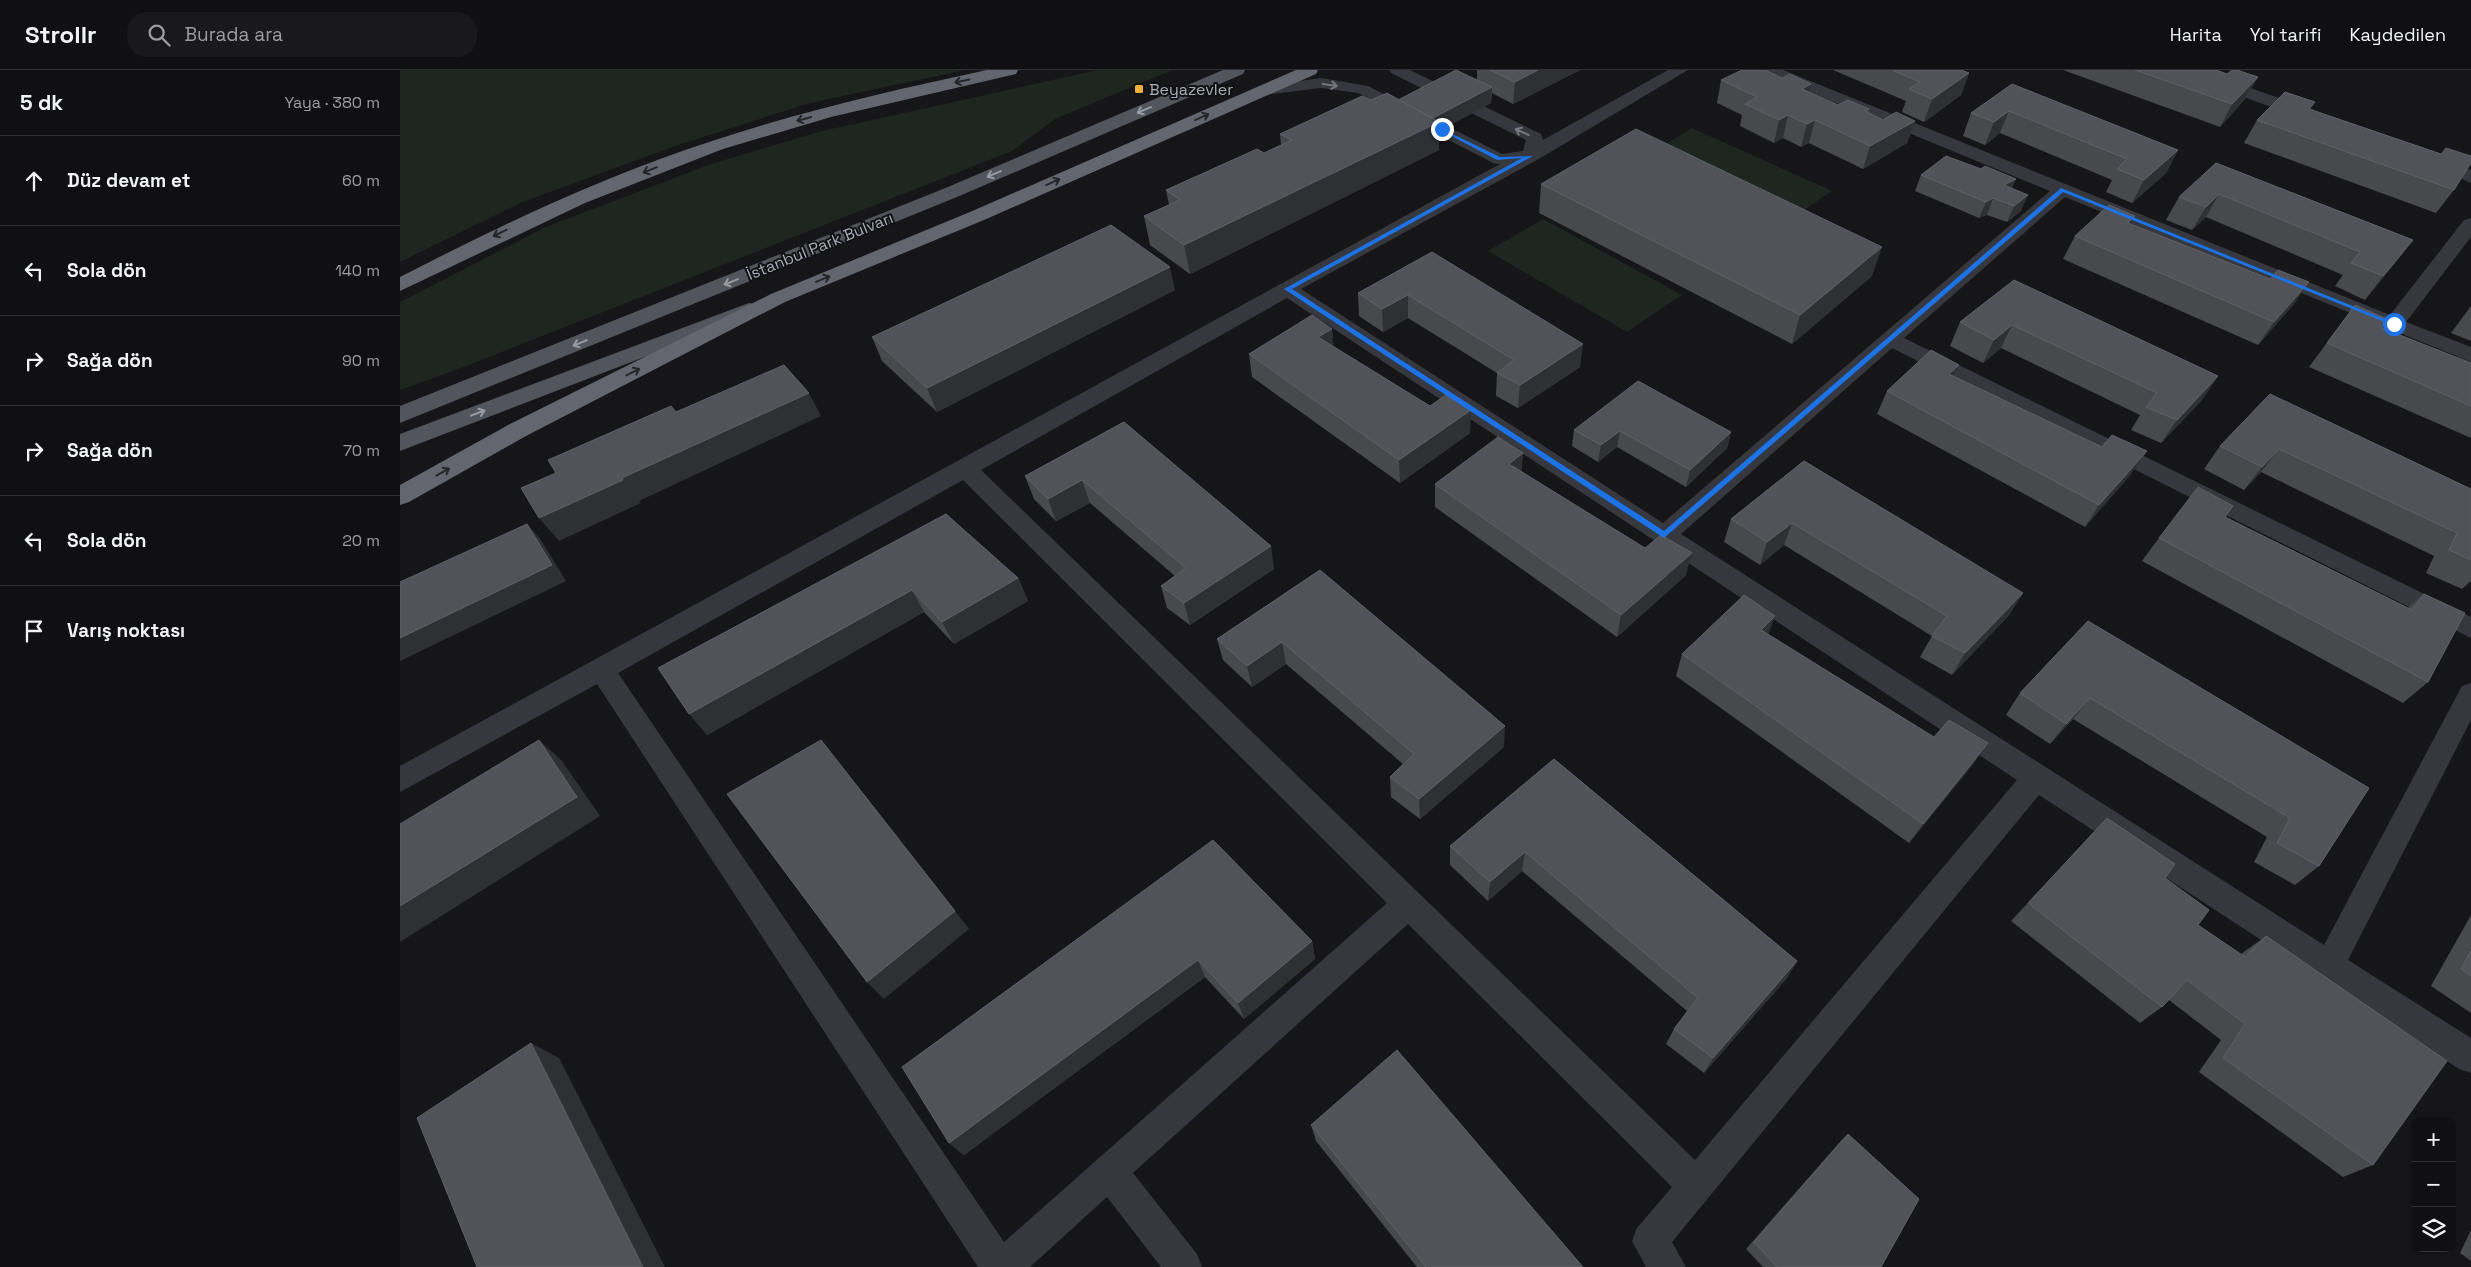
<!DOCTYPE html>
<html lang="tr">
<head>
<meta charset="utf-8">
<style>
	:root { --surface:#101012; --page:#19191b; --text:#f1f3f6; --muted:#9c9d9f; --line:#303032 }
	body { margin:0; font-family:"Space Grotesk",sans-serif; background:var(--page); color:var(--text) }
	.controls { position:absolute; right:15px; bottom:15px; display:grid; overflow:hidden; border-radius:10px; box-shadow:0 2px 8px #0003 }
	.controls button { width:45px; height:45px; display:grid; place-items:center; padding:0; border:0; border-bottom:1px solid var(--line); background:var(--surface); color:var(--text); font:25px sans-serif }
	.stop { position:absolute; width:15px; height:15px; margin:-11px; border:4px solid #1a73e8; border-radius:50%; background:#fff }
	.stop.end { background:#1a73e8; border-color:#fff; box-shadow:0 1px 5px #0008 }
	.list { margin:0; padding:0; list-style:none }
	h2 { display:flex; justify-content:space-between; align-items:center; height:65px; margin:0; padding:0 20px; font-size:21px }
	h2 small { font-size:16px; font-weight:400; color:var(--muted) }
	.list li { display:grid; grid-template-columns:32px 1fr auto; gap:15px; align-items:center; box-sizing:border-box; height:90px; padding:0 20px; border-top:1px solid var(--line) }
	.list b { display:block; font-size:19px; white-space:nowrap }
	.list em { font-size:16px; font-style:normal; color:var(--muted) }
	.icon { flex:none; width:28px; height:28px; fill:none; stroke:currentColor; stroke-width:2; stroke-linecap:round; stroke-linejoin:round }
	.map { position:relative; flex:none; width:2071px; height:1197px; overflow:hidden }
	header { display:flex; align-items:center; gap:30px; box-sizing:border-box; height:70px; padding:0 25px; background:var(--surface); border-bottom:1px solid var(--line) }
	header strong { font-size:24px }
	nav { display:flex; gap:28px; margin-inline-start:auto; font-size:18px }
	.search { width:350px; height:45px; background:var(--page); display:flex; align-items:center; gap:12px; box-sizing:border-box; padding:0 18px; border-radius:20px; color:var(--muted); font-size:19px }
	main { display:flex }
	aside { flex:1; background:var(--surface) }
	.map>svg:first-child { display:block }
	.green { fill:#1e261f }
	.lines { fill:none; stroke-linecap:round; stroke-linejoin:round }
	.lane { fill:#37383d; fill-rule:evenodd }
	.primary { fill:#53555c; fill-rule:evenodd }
	.highway { fill:#63666e; fill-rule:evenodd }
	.wall { fill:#47494d }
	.shaded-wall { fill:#2f3033 }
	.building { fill:#525359; stroke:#5f6168 }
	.oneway { stroke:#26262a }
	.oneway2 { stroke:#757881 }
	.oneway3 { stroke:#979ba6 }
	.route { fill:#1a73e8 }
	.poi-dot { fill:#f2b134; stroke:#111113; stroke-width:2 }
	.labels { text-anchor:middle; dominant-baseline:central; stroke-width:4; stroke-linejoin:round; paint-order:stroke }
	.far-poi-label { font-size:16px; fill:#a8adb8; stroke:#111113; text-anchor:start }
	.far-street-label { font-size:16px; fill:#a8adb8; stroke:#111113 }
</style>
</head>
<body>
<header>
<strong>Strollr</strong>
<div class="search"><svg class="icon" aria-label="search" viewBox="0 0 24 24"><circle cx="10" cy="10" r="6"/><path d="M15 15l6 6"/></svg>Burada ara</div>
<nav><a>Harita</a><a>Yol tarifi</a><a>Kaydedilen</a></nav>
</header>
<main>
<aside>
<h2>5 dk<small>Yaya · 380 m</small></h2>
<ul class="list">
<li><svg class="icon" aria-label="ahead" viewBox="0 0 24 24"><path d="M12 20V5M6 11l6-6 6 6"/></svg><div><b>Düz devam et</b></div><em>60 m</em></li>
<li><svg class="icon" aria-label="left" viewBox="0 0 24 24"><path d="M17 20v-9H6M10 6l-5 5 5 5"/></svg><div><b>Sola dön</b></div><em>140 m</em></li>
<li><svg class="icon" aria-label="right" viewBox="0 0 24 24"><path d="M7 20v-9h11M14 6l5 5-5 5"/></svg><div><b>Sağa dön</b></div><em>90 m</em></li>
<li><svg class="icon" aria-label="right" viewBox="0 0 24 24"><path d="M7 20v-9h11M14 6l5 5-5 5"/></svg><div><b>Sağa dön</b></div><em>70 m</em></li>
<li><svg class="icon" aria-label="left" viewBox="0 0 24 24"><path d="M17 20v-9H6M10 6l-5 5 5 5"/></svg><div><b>Sola dön</b></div><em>20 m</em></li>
<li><svg class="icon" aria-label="arrive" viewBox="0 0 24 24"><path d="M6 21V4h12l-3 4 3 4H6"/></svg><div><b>Varış noktası</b></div></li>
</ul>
</aside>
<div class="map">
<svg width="2071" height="1197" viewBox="0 0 2071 1197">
	<rect width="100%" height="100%" fill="#161618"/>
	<g class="green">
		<polygon points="0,0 565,0 410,33 278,75 120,133 0,192"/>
		<polygon points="698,0 772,0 655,49 612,81 61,298 0,320 0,232 146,157 311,94 422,61"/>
		<polygon points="1292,58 1432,121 1391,149 1250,84"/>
		<polygon points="1143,149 1282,225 1227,262 1088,181"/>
	</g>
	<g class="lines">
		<g class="lane">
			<path d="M989,0H1010L1141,64L1143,70L1268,0H1288L1137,90L901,219L1263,453L1650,121L1363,3L1361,0H1383L1990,245L2064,150L2071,148V167L2006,252L2071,277V292L1665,127L1504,268L2071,547V568L1492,278L1281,464L1924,875L2062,616L2071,613V650L1948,890L2071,968V1003L2059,999L1639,725L1272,1172L1286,1197H1246L1232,1171L1237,1158L1272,1117L1008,854L733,1103L797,1184L802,1197H761L707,1127L630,1197H578L197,614L0,722V696L1100,94L1093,93L958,23L921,18L864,25L856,20L858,17L921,8L968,16L1102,84L1123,81L1126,70L991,3ZM887,228L1617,710L1295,1090L581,400ZM563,410L987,833L604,1172L218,603Z"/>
			<polygon points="1774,0 1797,0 1914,40 1916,44 1914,48 1902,48 1776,3"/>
			<polygon points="2031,84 2071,100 2071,113 2025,93 2022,89 2025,85"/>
		</g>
		<g class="primary">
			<polygon points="823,0 845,0 843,4 557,127 0,353 0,336 543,119"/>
			<polygon points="349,233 356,234 360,239 356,244 0,381 0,364"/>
		</g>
		<g class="highway">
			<path d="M587,0H618L616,4L431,47L323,79L185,133L0,221V207C101,155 204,106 312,71C402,41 494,20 587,0Z"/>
			<polygon points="896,0 918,0 916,4 584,150 385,232 126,366 9,432 0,435 0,415 110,354 371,224 570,142"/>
		</g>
	</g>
	<g class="wall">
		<polygon points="1077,0 1180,0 1113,34 1092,23 1091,33 1039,61 1039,80 790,204 750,175 744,146 769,135 766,120 864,83 881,75 880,64 971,30 998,30 1077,10"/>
		<polygon points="1433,0 1561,0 1569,3 1561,25 1524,52 1502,42 1506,31"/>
		<polygon points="1663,0 1816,0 1827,4 1858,7 1845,29 1820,57"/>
		<polygon points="1321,10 1409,22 1438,35 1469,39 1468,43 1483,50 1515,51 1507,73 1463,99 1409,73 1401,77 1383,68 1374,73 1340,56 1342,45 1317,33"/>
		<polygon points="1612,14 1778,80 1766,103 1732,133 1706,122 1712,110 1600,63 1585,75 1563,66 1571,43"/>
		<polygon points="1915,32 1910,39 2041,84 2054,120 2036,143 1844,73 1857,50"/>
		<polygon points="1816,93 2013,170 1995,193 1965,230 1935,216 1943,205 1806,147 1792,160 1766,150 1779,127"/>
		<polygon points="1581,99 1616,109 1611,118 1621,141 1607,152 1587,145 1579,148 1515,121 1521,105"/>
		<polygon points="1141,114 1472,206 1392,274 1139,143"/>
		<polygon points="1735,146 1730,154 1870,209 1909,212 1893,235 1858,275 1663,189 1675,166"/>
		<polygon points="1032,182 1180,297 1118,338 1096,326 1097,303 1008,248 983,262 959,246 958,223"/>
		<polygon points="1614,210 1818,306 1802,330 1761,373 1731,360 1740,345 1601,278 1583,293 1550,276 1560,252"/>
		<polygon points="775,220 537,342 482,291 472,267"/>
		<polygon points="1955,235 1982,258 2071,293 2071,368 1909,297"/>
		<polygon points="2071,236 2071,271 2051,263"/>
		<polygon points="932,259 933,277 1070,363 1000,413 852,307 849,284"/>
		<polygon points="1559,295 1553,306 1731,404 1685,457 1477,344 1487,321"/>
		<polygon points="1870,324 2071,419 2071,511 2062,519 2026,503 2034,486 1861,402 1844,420 1804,399 1820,376"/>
		<polygon points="724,352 874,499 790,555 767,538 761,516 775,506 690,433 656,451 634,429 625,406"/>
		<polygon points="1174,360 1331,362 1327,378 1286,417 1217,377 1198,392 1172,376"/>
		<polygon points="1123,383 1121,401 1286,505 1217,567 1035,437 1035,414"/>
		<polygon points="1404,391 1623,523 1609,545 1552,605 1520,587 1532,566 1384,475 1360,495 1324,472 1331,449"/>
		<polygon points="546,444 618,508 628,531 554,574 524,542 307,665"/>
		<polygon points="1825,447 2008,538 2024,524 2028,612 2003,633 1742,491 1759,468"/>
		<polygon points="920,500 1104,677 1020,749 991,727 990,707 1003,694 886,594 852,617 823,590 817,569"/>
		<polygon points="1688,551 1969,718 1919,796 1895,815 1854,792 1867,767 1673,649 1650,674 1606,645 1620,623"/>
		<polygon points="1368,564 1574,693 1509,773 1276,606 1282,584"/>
		<polygon points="1154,689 1397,891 1387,908 1304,1003 1266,974 1274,959 1287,941 1122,801 1088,831 1050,795 1050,776"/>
		<polygon points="1707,748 1765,808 1798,855 1841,884 1866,866 1973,1095 1943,1107 1799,1002 1821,970 1769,930 1762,937 1740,953 1611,851"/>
		<polygon points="813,770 912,871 915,889 844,949 805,907 564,1085 549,1073"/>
		<polygon points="2071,845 2071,943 2031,916"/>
		<polygon points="911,1055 1183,1197 1017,1197 916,1071"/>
		<polygon points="1448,1064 1481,1197 1363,1197 1346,1179 1439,1073"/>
		<polygon points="2071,1160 2071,1191 2060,1183"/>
	</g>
	<g class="shaded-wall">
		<polygon points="1138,0 1180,0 1113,34 1115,12"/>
		<polygon points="1569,3 1561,25 1524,52 1532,29"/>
		<polygon points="1858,7 1845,29 1820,57 1832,34"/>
		<polygon points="1411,14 1405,36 1402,19"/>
		<polygon points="1092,17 1091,33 1039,61 1039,80 790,204 784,175 1027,51"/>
		<polygon points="1609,41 1600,63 1585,75 1594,52"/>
		<polygon points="1388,45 1383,68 1374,73 1379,50"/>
		<polygon points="1415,50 1409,73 1401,77 1407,54"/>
		<polygon points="1515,51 1507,73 1463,99 1470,76"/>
		<polygon points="1778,80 1766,103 1732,133 1744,110"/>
		<polygon points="1616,109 1609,125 1604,115"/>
		<polygon points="1819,124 1806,147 1792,160 1806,137"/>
		<polygon points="1628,125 1621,141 1607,152 1614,136"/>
		<polygon points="1593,128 1587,145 1579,148 1586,132"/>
		<polygon points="1735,146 1723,169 1728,153"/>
		<polygon points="2013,170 1995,193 1965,230 1983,206"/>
		<polygon points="1482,177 1472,206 1392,274 1400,245"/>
		<polygon points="770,197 775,220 537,342 527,318"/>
		<polygon points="1909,212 1893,235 1858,275 1874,252"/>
		<polygon points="1008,225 1008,248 983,262 982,239"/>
		<polygon points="1612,255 1601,278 1583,293 1594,270"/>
		<polygon points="932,259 934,282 918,267"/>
		<polygon points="1183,274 1180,297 1118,338 1120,315"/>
		<polygon points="1559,295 1548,318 1549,304"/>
		<polygon points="1818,306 1802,330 1761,373 1777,350"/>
		<polygon points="409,323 421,346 239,431 241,433 159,471 139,448 222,408"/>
		<polygon points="1071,340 1070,363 1000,413 999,390"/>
		<polygon points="1220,361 1217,377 1198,392 1201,375"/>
		<polygon points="1331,362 1327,378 1286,417 1290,400"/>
		<polygon points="1879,379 1861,402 1844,420 1862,397"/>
		<polygon points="1747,381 1731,404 1685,457 1699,435"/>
		<polygon points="1123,383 1121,406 1109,394"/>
		<polygon points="682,410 690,433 656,451 648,429"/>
		<polygon points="1392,453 1384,475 1360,495 1367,472"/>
		<polygon points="127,454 141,470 166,511 0,591 0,568"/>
		<polygon points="871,476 874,499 790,555 784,533"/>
		<polygon points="1292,483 1286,505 1217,567 1221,545"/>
		<polygon points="618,508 628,531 554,574 542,552"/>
		<polygon points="512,520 524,542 307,665 289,644"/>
		<polygon points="1623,523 1609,545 1552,605 1565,583"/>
		<polygon points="1375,546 1367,568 1361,560"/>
		<polygon points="882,572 886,594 852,617 847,596"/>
		<polygon points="1690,628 1673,649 1650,674 1666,654"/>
		<polygon points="1105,656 1104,677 1020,749 1019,729"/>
		<polygon points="139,670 162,691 200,746 0,872 0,836"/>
		<polygon points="1588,673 1574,693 1509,773 1523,754"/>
		<polygon points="1125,782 1122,801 1088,831 1090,812"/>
		<polygon points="555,841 569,859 484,929 467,912"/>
		<polygon points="912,871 915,889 844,949 838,933"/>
		<polygon points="798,890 805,907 564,1085 549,1073"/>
		<polygon points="1397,891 1387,908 1304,1003 1313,988"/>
		<polygon points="131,973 159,988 265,1197 243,1197"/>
	</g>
	<g class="building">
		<polygon points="1056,0 1092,17 1033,48 998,30"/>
		<polygon points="1090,0 1138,0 1115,12"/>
		<polygon points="1342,0 1365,0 1382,8 1390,4 1411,14 1402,19 1438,35 1448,30 1469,39 1465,41 1483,50 1496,42 1515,51 1470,76 1415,50 1407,54 1388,45 1379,50 1345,34 1357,27 1321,10"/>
		<polygon points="1492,0 1561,0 1569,3 1532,29 1509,19 1520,12"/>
		<polygon points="1735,0 1816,0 1827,4 1832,0 1837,0 1858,7 1832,34"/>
		<polygon points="1612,14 1778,80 1744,110 1717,99 1727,89 1609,41 1594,52 1571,43"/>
		<polygon points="1885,22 1915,32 1909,39 2041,84 2046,78 2071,86 2071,93 2054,120 1857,50"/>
		<polygon points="987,23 1039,52 784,175 744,146 780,130 766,120 857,79 864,83 892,70 880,64 962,26 971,30"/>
		<polygon points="1236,59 1482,177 1400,245 1141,114"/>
		<polygon points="1546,86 1581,99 1585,96 1616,109 1604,115 1628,125 1614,136 1593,128 1586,132 1521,105"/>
		<polygon points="1816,93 2013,170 1983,206 1951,193 1960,182 1819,124 1806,137 1779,127"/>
		<polygon points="1709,135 1735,146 1728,153 1870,209 1878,200 1909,212 1874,252 1675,166"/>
		<polygon points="711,155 770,197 527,318 472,267"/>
		<polygon points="1032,182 1183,274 1120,315 1097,303 1114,290 1008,225 982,239 958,223"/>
		<polygon points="1614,210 1818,306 1777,350 1746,337 1757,323 1612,255 1594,270 1560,252"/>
		<polygon points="1955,235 1987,249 1982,258 2071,293 2071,336 1927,273"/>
		<polygon points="912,245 932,259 918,267 1030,336 1046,325 1071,340 999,390 849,284"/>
		<polygon points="1531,280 1559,295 1549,304 1702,377 1712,365 1747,381 1699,435 1487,321"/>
		<polygon points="384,295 409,323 222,408 223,410 139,448 121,418 156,403 148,390 271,336 276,342"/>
		<polygon points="1238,311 1331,362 1290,400 1220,361 1201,375 1174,360"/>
		<polygon points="1870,324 2071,419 2071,490 2049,480 2057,463 1879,379 1862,397 1820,376"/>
		<polygon points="724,352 871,476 784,533 761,516 786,498 682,410 648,429 625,406"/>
		<polygon points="1098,367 1123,383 1109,394 1245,478 1261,465 1292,483 1221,545 1035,414"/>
		<polygon points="1404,391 1623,523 1565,583 1532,566 1547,546 1392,453 1367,472 1331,449"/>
		<polygon points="1798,417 1833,436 1825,447 2012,540 2024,524 2065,543 2028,612 1759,468"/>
		<polygon points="546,444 618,508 542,552 512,520 289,644 258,598"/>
		<polygon points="127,454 152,495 0,568 0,512"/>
		<polygon points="920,500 1105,656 1019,729 990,707 1014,684 882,572 847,596 817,569"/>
		<polygon points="1344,525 1375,546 1361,560 1534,667 1549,650 1588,673 1523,754 1282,584"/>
		<polygon points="1688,551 1969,718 1919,796 1877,773 1890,748 1690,628 1666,654 1620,623"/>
		<polygon points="139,670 177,727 0,836 0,754"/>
		<polygon points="421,670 555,841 467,912 327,724"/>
		<polygon points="1154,689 1397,891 1313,988 1274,959 1298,928 1125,782 1090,812 1050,776"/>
		<polygon points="1707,748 1775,794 1765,808 1809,840 1798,855 1845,887 1866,866 2047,991 1973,1095 1823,988 1845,954 1787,910 1762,937 1628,833"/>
		<polygon points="813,770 912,871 838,933 798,890 549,1073 502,997"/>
		<polygon points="2071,881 2071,906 2061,899"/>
		<polygon points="131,973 243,1197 77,1197 17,1048"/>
		<polygon points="997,980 1183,1197 1026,1197 911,1055"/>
		<polygon points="1448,1064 1519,1129 1481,1197 1377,1197 1354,1172"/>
	</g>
	<defs><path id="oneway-shaft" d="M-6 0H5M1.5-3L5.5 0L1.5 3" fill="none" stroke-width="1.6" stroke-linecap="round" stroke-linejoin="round" transform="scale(1.25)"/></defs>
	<g class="oneway">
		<use href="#oneway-shaft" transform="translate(562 11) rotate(168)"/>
		<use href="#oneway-shaft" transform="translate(802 47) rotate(-24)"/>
		<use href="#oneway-shaft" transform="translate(404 49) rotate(164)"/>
		<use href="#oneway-shaft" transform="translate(250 100) rotate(158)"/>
		<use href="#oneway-shaft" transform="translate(653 112) rotate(-24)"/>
		<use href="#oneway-shaft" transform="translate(100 163) rotate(154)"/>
		<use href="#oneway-shaft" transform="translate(423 209) rotate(-22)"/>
		<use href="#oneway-shaft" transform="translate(233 302) rotate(-27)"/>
		<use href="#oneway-shaft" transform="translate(43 402) rotate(-29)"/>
	</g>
	<g class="oneway2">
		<use href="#oneway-shaft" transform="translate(930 15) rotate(8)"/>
		<use href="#oneway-shaft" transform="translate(1122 62) rotate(-155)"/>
	</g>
	<g class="oneway3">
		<use href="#oneway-shaft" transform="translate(744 40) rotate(157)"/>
		<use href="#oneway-shaft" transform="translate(594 104) rotate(157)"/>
		<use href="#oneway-shaft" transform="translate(331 212) rotate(158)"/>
		<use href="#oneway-shaft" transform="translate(180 273) rotate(158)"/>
		<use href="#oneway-shaft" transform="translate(78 343) rotate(-21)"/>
	</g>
	<polygon class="route" points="1040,58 1100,87 1133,86 892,219 1264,461 1661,118 1997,254 1992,255 1663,122 1264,468 884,219 1122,88 1097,90 1040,60"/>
	<rect class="poi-dot" x="734" y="14" width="10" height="10" rx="2.5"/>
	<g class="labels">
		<g class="far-poi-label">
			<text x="749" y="19">Beyazevler</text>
		</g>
		<g class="far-street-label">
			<text transform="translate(420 176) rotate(-22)">İstanbul Park Bulvarı</text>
		</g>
	</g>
</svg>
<div class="controls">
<button>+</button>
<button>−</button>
<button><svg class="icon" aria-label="layers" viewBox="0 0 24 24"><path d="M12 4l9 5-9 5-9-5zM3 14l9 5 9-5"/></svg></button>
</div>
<div class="stop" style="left:1994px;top:254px"></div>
<div class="stop end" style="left:1042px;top:59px"></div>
</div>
</main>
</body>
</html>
